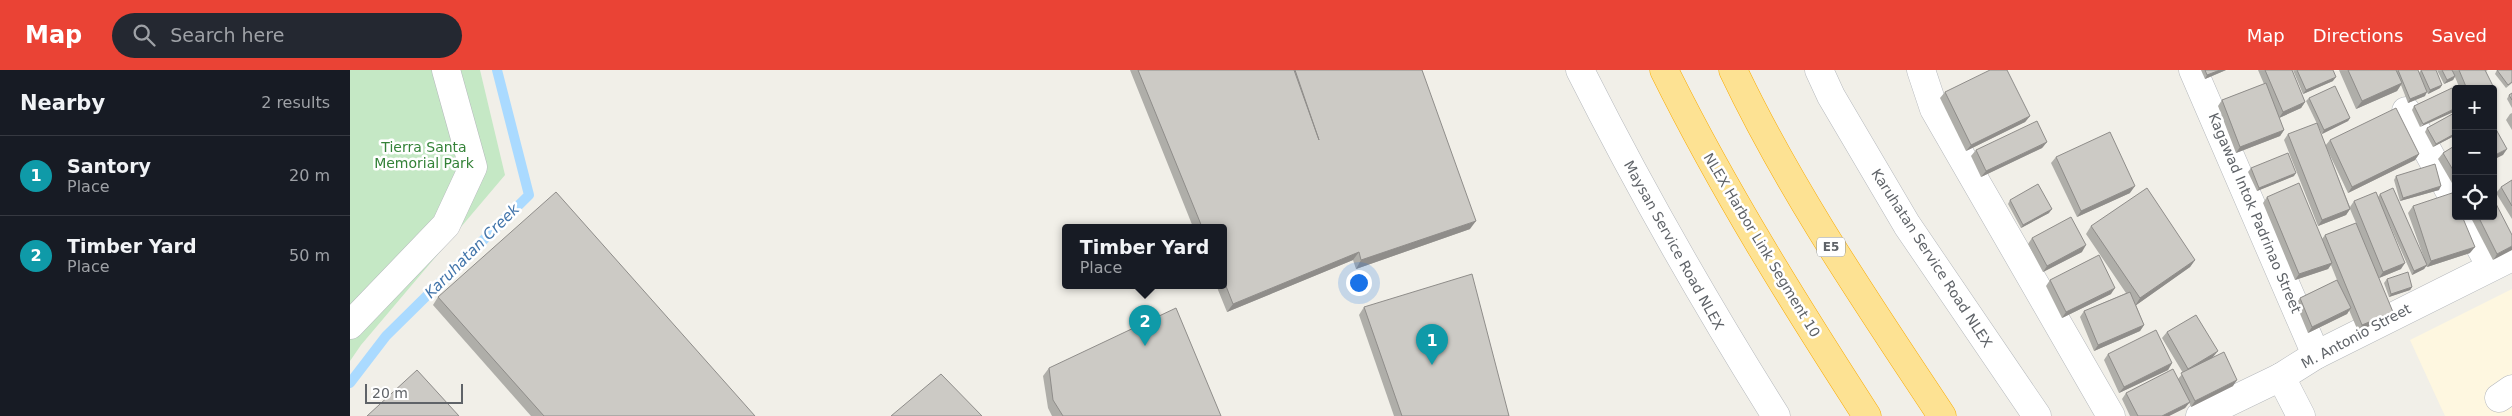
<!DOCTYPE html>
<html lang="en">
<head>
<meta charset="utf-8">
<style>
	:root { --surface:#171b24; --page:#242831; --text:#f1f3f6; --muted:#9ea1a6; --line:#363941; --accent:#ea4335 }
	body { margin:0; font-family:"DejaVu Sans",sans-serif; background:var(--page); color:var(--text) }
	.controls { position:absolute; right:15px; top:15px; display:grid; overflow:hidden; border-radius:5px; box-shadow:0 1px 4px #0004 }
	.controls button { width:45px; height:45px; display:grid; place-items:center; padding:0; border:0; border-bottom:1px solid var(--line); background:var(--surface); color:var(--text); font:25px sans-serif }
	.scale { position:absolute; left:15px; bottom:12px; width:98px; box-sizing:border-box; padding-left:5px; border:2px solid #5f6368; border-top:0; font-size:14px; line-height:18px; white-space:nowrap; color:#5f6368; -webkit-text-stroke:4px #fff; paint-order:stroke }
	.you { position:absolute; left:1008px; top:212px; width:18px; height:18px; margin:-12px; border:4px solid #fff; border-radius:50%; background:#1a73e8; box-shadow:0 0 0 8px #1a73e833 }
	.badge { display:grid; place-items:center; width:32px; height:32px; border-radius:50%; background:var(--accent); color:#fff; font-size:16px; font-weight:700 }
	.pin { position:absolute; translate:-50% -41px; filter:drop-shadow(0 1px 2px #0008) }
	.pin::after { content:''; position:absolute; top:26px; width:18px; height:15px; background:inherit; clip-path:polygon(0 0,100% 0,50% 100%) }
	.popup { position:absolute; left:712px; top:154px; width:165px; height:65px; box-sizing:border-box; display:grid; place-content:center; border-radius:5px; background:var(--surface); filter:drop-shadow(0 1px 4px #0005); font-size:16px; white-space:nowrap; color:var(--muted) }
	.popup b { font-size:19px; color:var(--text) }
	.popup::after { content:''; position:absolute; left:50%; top:100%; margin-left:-10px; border:10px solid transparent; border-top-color:var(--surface) }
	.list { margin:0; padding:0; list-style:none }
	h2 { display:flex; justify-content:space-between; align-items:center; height:65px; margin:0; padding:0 20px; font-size:21px }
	h2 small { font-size:16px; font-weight:400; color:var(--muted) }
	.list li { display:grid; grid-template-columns:32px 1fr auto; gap:15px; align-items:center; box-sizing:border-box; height:80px; padding:0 20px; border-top:1px solid var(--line) }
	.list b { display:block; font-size:19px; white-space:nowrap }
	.list p { margin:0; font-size:16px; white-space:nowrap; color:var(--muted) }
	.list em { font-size:16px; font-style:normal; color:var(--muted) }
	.icon { flex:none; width:28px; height:28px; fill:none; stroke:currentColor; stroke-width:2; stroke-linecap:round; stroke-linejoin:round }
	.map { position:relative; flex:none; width:2162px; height:346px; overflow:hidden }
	header { display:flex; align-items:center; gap:30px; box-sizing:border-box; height:70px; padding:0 25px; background:var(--accent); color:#fff }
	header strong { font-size:24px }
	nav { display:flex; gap:28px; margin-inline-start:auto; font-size:18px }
	.search { width:350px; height:45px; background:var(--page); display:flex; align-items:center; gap:12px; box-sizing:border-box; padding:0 18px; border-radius:28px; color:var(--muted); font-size:19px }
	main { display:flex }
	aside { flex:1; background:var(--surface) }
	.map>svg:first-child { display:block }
	.commercial { fill:#fef7e0 }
	.green { fill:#c5e8c5 }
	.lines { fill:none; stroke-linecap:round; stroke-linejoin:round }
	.stream { stroke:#aadaff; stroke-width:10 }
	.minor-casing { stroke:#b5b8bc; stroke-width:29 }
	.highway-casing { stroke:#f9ab00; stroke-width:29 }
	.minor { stroke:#fff; stroke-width:28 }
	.highway { stroke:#fde293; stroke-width:28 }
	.wall { fill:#afaea9 }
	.shaded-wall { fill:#8f8d8a }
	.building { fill:#cccac5; stroke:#8f8d8a }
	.labels { text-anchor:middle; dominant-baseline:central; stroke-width:5; stroke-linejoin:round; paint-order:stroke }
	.shield { fill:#fff; stroke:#8f9295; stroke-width:1 }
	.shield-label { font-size:12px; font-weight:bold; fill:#5f6368 }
	.park-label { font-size:14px; fill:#348238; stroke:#fff }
	.street-label { font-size:14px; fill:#5f6368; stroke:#fff }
	.water-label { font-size:15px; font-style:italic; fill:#4174aa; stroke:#fff }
</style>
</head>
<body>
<header>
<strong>Map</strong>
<div class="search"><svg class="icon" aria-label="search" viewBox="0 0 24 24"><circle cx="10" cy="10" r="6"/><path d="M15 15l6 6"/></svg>Search here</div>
<nav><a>Map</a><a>Directions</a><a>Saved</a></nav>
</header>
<main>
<aside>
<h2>Nearby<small>2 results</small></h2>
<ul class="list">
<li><span class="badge" style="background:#0f9aa8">1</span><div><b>Santory</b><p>Place</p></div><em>20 m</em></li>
<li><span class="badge" style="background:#0f9aa8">2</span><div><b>Timber Yard</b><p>Place</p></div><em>50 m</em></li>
</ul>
</aside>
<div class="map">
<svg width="2162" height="346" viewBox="0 0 2162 346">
	<rect width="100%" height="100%" fill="#f1efe8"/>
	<polygon class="commercial" points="2162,219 2162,346 2095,346 2060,270"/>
	<polygon class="green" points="0,0 130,0 155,105 11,275 0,291"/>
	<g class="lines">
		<polyline class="stream" points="0,313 36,266 179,125 147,0"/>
		<defs>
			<g id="minor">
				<path d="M1230,0C1290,119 1355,233 1426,346"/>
				<polyline points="1469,0 1481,26 1557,155 1687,346"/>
				<polyline points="1571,0 1584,39 1761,346"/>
				<polyline points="1843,0 1966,285"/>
				<polyline points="2056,41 2106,133"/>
				<polyline points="2113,146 2141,197"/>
				<polyline points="0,255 96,155 123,97 96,0"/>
				<polyline points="1931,307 1951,346"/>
				<polyline points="2149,328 2162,319"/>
				<polyline points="1850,346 1931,307 1966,285 2162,187"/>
			</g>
			<g id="highway">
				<path d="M1314,0C1374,121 1444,233 1517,346"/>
				<path d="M1383,0C1441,122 1518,234 1592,346"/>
			</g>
		</defs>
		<use href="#minor" class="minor-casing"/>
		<use href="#highway" class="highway-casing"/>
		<use href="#minor" class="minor"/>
		<use href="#highway" class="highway"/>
	</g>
	<g class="wall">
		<polygon points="780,0 1072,0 1120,159 1006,199 1003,190 877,242 866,215 874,215 874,157 843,157"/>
		<polygon points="1851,0 1876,0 1855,9"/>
		<polygon points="1908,0 1942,0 1955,32 1951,38 1929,48 1934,60 1930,66 1886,83 1868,36 1872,30 1914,14"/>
		<polygon points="1943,0 1983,0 1983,11 1953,24"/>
		<polygon points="1989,0 2068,0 2069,3 2071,0 2092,15 2090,18 2078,24 2075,18 2075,26 2058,33 2051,15 2047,21 2006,39"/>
		<polygon points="2087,0 2138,0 2136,1 2141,19 2110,19 2105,7 2103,10 2094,14"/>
		<polygon points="2147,0 2162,0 2162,13 2156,18 2145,4"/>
		<polygon points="2102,18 2070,57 2062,40 2064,36"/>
		<polygon points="1595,22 1680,46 1675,52 1616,81 1590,28"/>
		<polygon points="2162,23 2162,38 2157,29 2159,25"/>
		<polygon points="1959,28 2000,48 1998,51 1972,64 1956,31"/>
		<polygon points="2106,42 2106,65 2083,77 2075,62 2077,58"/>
		<polygon points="2162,43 2162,60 2156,50 2160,44"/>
		<polygon points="1938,64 1975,76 1980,70 2069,84 2065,90 1998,123 1976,77 2000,137 2004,131 2028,127 2030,124 2074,188 2058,143 2063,136 2120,183 2077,197 2076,196 2074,199 2062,205 2039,153 2051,199 2029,208 2038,248 2008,261 1999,240 1997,244 1958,263 1946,234 1950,228 1987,210 1981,195 1978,199 1945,210 1913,133 1917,127 1972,169 1975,165 2006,153 2000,139 1996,145 1968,156 1934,70"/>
		<polygon points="1697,72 1692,78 1631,107 1621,86 1626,80"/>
		<polygon points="2106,75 2106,111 2102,113 2088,89 2093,83"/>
		<polygon points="1706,87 1780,123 1727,147 1701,93"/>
		<polygon points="1901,98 1944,106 1907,121 1898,102"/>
		<polygon points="2046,106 2089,120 2050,131 2044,110"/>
		<polygon points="2162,110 2162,149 2146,123 2151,117"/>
		<polygon points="1660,130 1699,143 1671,158 1658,134"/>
		<polygon points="2120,146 2143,146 2162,165 2143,190"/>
		<polygon points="1741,156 1845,190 1840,197 1786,235 1794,255 1790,261 1744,281 1730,247 1734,241 1776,223 1736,164"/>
		<polygon points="1682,168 1732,182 1693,202 1678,174"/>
		<polygon points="2037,209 2062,217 2060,220 2039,227 2034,213"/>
		<polygon points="1700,210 1761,224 1712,248 1696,216"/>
		<polygon points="88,227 405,346 181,346 83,235"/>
		<polygon points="1014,237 1159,346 1044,346 1009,245"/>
		<polygon points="1817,262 1863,288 1883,316 1841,337 1839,332 1835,338 1819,346 1780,346 1772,329 1776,323 1828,309 1833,303 1812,268"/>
		<polygon points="1758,284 1822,293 1818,300 1769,323 1754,290"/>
		<polygon points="699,298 871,346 702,346 698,338 693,306"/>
	</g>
	<g class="shaded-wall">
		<polygon points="1870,0 1876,0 1855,9 1857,5"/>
		<polygon points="2105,6 2103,10 2094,14 2097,10"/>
		<polygon points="1986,7 1983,11 1953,24 1956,20"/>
		<polygon points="2052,13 2047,21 2006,39 2012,31"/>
		<polygon points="2092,15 2090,18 2078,24 2080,20"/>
		<polygon points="2077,22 2075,26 2058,33 2060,29"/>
		<polygon points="1955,32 1951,38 1929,48 1933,42"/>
		<polygon points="2106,38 2106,41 2070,57 2073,54"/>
		<polygon points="1680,46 1675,52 1616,81 1621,75"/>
		<polygon points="2000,48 1998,51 1972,64 1974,60"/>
		<polygon points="1934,60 1930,66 1886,83 1890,77"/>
		<polygon points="2106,63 2106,65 2083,77 2086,74"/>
		<polygon points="1697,72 1692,78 1631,107 1636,101"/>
		<polygon points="2157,79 2153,85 2143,90 2143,86"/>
		<polygon points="2069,84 2065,90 1998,123 2002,117"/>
		<polygon points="1946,103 1944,106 1907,121 1909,118"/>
		<polygon points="1785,116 1780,123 1727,147 1731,141"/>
		<polygon points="2091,116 2089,120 2050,131 2053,128"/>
		<polygon points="1702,139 1699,143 1671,158 1673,155"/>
		<polygon points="2000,139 1996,145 1968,156 1972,150"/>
		<polygon points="1126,151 1120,159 1006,199 1011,190"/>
		<polygon points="1736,175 1732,182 1693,202 1697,196"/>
		<polygon points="2162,176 2162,180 2143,190 2147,184"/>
		<polygon points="2125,177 2120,183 2077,197 2081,191"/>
		<polygon points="1009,182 1003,190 877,242 883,234"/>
		<polygon points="1845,190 1840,197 1785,236 1790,228"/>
		<polygon points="1982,193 1978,199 1945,210 1949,204"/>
		<polygon points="2055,193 2051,199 2029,208 2033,202"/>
		<polygon points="2077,195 2074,199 2062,205 2064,201"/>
		<polygon points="2062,217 2060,220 2039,227 2041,224"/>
		<polygon points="1765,218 1761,224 1712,248 1716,242"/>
		<polygon points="2001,238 1997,244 1958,263 1962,257"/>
		<polygon points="2043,242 2038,248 2008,261 2012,255"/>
		<polygon points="1794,255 1790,261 1744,281 1748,275"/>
		<polygon points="1868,281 1863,287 1834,305 1838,299"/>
		<polygon points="1822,293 1818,300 1769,323 1774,317"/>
		<polygon points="1887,310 1883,316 1841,337 1845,331"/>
		<polygon points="1840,332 1835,338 1819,346 1812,346"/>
	</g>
	<g class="building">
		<polygon points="788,0 944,0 969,70 945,0 1072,0 1126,151 1011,190 1009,182 883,234 874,211 874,157 852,157"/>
		<polygon points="1640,0 1657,0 1680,46 1621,75 1595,22"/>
		<polygon points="1855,0 1870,0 1857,5"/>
		<polygon points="1915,0 1942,0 1955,32 1933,42"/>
		<polygon points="1947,0 1983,0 1986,7 1956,20"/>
		<polygon points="1998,0 2046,0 2052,13 2012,31"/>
		<polygon points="2048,0 2068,0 2077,22 2060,29"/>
		<polygon points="2071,0 2086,0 2092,15 2080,20"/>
		<polygon points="2092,0 2102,0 2105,6 2097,10"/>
		<polygon points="2109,0 2135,0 2143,16 2138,19 2117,19"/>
		<polygon points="2147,0 2162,0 2162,12 2158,15"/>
		<polygon points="1916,13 1934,60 1890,77 1872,30"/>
		<polygon points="1985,16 2000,48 1974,60 1959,28"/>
		<polygon points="2102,18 2106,25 2106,38 2073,54 2064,36"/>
		<polygon points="2162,23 2162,30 2159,25"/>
		<polygon points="2046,38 2069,84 2002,117 1980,70"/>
		<polygon points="2106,42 2106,63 2086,74 2077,58"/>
		<polygon points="1687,51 1697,72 1636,101 1626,80"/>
		<polygon points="1967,53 2000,139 1972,150 1938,64"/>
		<polygon points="2143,54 2157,79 2143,86"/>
		<polygon points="1760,62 1785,116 1731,141 1706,87"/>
		<polygon points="2106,75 2106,105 2093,83"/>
		<polygon points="1938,83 1946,103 1909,118 1901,98"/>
		<polygon points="2085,94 2091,116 2053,128 2046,106"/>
		<polygon points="2162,110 2162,136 2151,117"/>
		<polygon points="1949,113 1982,193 1949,204 1917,127"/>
		<polygon points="1688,114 1702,139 1673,155 1660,130"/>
		<polygon points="1797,118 1845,190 1790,228 1741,156"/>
		<polygon points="2043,118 2077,195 2064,201 2030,124"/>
		<polygon points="206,122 405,346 194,346 88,227"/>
		<polygon points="2026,122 2055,193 2033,202 2004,131"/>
		<polygon points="2102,123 2106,132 2106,146 2112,146 2125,177 2081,191 2063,136"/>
		<polygon points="2143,128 2162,165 2162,176 2147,184 2128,146 2143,146"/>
		<polygon points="1721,147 1736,175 1697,196 1682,168"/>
		<polygon points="2006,153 2043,242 2012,255 1975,165"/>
		<polygon points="1749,185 1765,218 1716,242 1700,210"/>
		<polygon points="2058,202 2062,217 2041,224 2037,209"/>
		<polygon points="1122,204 1159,346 1052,346 1014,237"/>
		<polygon points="1987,210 2001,238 1962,257 1950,228"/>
		<polygon points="1780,222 1794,255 1748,275 1734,241"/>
		<polygon points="826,238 871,346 713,346 703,330 699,298"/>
		<polygon points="1846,245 1868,281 1838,299 1817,262"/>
		<polygon points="1806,260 1822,293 1774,317 1758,284"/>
		<polygon points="1874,282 1887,310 1845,331 1831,303"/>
		<polygon points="1823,299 1840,332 1812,346 1788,346 1776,323"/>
		<polygon points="67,300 109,346 17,346"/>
		<polygon points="591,304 632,346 541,346"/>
	</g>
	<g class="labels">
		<rect class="shield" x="1467" y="167.5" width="28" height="19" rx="4"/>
		<g class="shield-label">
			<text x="1481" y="177">E5</text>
		</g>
		<g class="park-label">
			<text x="74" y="77">Tierra Santa<tspan x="74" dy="16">Memorial Park</tspan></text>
		</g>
		<g class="street-label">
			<text transform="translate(1905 143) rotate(67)">Kagawad Intok Padrinao Street</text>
			<text transform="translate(1324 175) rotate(61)">Maysan Service Road NLEX</text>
			<text transform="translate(1412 175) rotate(59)">NLEX Harbor Link Segment 10</text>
			<text transform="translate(1582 188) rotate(57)">Karuhatan Service Road NLEX</text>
			<text transform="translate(2006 266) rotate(-28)">M. Antonio Street</text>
		</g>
		<g class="water-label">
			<text transform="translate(122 181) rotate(-45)">Karuhatan Creek</text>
		</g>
	</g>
</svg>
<div class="controls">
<button>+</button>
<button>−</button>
<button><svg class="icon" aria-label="locate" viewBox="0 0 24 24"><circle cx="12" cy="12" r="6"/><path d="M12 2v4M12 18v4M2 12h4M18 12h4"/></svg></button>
</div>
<div class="scale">20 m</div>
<div class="you"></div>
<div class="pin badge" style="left:1082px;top:295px;background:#0f9aa8">1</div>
<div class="pin badge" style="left:795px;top:276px;background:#0f9aa8">2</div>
<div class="popup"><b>Timber Yard</b>Place</div>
</div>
</main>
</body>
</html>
